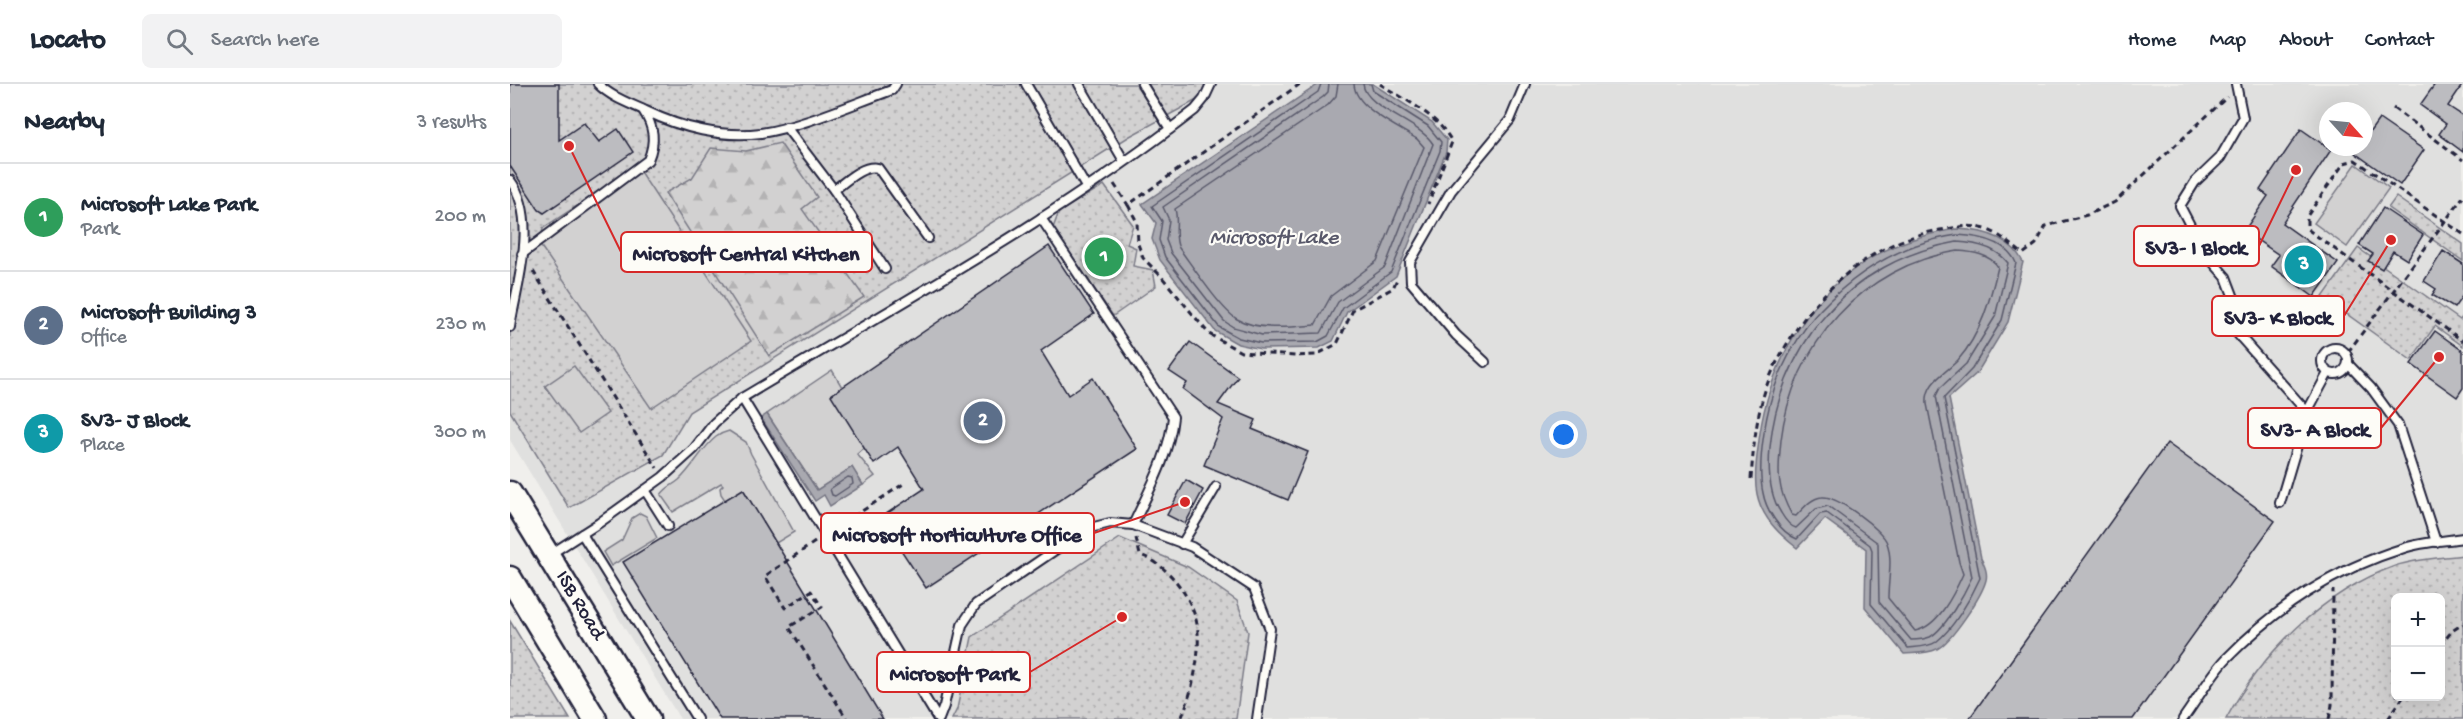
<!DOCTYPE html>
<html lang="en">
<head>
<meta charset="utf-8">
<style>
	:root { --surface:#fff; --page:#f2f2f3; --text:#1f2937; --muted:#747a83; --line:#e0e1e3; --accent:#b45309 }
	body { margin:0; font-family:"Gochi Hand",sans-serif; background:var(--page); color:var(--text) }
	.controls { position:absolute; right:18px; bottom:18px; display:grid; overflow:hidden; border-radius:9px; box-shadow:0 6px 24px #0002 }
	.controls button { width:54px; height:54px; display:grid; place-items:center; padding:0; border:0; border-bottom:2px solid var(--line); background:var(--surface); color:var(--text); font:30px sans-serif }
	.compass { position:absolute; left:1809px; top:18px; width:54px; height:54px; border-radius:50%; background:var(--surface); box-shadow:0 6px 24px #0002; rotate:117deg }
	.you { position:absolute; left:1054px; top:351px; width:21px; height:21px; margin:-15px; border:4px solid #fff; border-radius:50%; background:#1a73e8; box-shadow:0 0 0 9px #1a73e833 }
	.badge { display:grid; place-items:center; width:39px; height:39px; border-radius:50%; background:var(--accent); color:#fff; font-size:20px; font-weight:700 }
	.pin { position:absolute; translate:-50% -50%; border:3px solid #fff; box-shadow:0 2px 6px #0006 }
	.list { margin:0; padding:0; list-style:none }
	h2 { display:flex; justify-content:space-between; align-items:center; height:78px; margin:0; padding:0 24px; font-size:26px }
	h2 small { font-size:20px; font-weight:400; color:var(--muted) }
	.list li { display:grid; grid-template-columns:39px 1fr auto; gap:18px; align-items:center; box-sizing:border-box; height:108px; padding:0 24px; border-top:2px solid var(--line) }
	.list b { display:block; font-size:22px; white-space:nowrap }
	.list p { margin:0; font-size:20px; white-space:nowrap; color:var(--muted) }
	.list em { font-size:20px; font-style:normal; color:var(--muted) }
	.icon { flex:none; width:33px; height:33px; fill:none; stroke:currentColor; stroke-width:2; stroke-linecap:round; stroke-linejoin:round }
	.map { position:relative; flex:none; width:1953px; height:635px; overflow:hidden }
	header { display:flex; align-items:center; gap:36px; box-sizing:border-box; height:84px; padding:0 30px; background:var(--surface); border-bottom:2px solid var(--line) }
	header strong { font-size:28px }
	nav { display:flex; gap:33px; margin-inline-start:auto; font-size:21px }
	.search { width:420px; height:54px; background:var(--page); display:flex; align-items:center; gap:15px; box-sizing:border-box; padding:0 21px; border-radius:9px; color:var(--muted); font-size:22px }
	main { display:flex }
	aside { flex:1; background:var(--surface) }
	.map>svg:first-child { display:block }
	.built { fill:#e0e0df; fill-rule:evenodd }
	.grass { fill:url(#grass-dots); stroke:#7a7a86; stroke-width:1.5; fill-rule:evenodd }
	.forest { fill:url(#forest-firs); stroke:#7a7a86; stroke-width:1.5 }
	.garden { fill:#d2d1d1; stroke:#7a7a86; stroke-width:1.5 }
	.water { fill:#a9a9b0; stroke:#737381; stroke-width:1.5 }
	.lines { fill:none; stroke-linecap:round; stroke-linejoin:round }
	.shore { stroke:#58586a; stroke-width:1.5 }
	.building { fill:#bcbcc0; stroke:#22223b; stroke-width:1.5 }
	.service-casing { stroke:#22223b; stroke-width:12 }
	.secondary-casing { stroke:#22223b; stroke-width:27 }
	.path { stroke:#22223b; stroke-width:3; stroke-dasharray:6 4.5; stroke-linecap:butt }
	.service { stroke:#fdfcf7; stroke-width:8 }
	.secondary { stroke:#fdfcf7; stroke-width:22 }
	.labels { text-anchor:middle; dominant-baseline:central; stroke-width:4.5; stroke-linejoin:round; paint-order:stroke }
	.street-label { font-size:21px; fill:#22223b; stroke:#fdfcf7 }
	.water-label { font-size:22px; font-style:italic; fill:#58586a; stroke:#fdfcf7 }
	.leader { fill:none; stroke:#d62828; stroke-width:2 }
	.callout-dot { fill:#d62828; stroke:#fdfcf7; stroke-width:2 }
	.callout { fill:#fdfcf7; stroke:#d62828; stroke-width:2 }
	.callout-label { font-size:22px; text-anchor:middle; font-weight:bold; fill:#22223b }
</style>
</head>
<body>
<header>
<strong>Locato</strong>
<div class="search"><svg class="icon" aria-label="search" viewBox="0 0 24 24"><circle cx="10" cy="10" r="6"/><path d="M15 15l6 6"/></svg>Search here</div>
<nav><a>Home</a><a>Map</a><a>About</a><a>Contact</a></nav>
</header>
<main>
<aside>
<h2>Nearby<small>3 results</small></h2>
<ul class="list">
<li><span class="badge" style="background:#2e9e5b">1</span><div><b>Microsoft Lake Park</b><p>Park</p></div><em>200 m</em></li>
<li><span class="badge" style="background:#5c6f8a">2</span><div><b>Microsoft Building 3</b><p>Office</p></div><em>230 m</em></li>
<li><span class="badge" style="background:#0f9aa8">3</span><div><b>SV3- J Block</b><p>Place</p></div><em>300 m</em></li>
</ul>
</aside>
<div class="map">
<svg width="1953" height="635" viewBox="0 0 1953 635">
	<defs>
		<pattern id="grass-dots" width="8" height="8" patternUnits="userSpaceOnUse" patternTransform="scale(1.5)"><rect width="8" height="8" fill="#d2d1d1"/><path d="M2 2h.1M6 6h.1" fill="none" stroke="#b4b3b4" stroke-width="1.8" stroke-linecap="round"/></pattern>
		<pattern id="forest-firs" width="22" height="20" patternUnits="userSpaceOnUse" patternTransform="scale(1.5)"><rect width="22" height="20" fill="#d2d1d1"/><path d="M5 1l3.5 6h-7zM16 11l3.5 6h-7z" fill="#b4b3b4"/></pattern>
	</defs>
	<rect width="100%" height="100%" fill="#f0efec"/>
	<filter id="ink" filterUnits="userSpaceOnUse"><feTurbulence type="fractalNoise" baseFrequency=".0167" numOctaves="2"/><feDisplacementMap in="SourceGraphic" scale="12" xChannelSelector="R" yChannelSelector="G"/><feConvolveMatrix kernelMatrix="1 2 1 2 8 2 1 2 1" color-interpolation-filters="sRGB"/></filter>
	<g filter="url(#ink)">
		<path class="built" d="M0,0H1953V635H170L0,356ZM1818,27H1854V63H1818ZM1886,514H1930V612H1886Z"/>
		<g class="grass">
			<polygon points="0,0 697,0 696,11 620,52 179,328 153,371 59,424 0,327"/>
			<polygon points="594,101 623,141 617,160 626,164 623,182 643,186 646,202 603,232 543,144 549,128"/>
			<polygon points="1886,113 1953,160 1953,177 1878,124"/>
			<polygon points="1848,164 1950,236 1953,232 1953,262 1925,242 1901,276 1813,213"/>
			<polygon points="610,454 678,483 727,517 738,548 726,635 442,635 447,625 462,553"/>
			<path d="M1953,471V635H1716C1752,569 1813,508 1885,482C1906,475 1931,474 1953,471ZM1886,514H1930V612H1886Z"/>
			<polygon points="0,537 60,635 0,635"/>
		</g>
		<polygon class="forest" points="270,59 307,113 292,125 354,213 259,272 155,109 182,94 201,64 236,67"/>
		<g class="garden">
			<polygon points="1846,80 1879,104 1837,163 1804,139"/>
			<polygon points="127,83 241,257 141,324 30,161 33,144"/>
			<polygon points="64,282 98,329 69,349 35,302"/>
			<polygon points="322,286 332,303 354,364 347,370 365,392 353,401 342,384 307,406 257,330"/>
			<path d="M219,347L236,358L241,370L284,448L266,459L233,405L215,416L211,410L210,404L213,401L211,399L163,428L151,411C156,403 162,402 169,396C183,383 192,364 206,353C210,350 215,348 219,347Z"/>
			<polygon points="130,429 136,432 147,454 101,482 93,468 112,456 122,434"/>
		</g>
		<g class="water">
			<polygon points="809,0 863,0 922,38 937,56 936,68 886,192 837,228 823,257 809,264 751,265 728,260 705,247 650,176 642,155 646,139 632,120"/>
			<path d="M1447,145C1472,146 1500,152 1513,178L1498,238L1467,289L1439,314L1471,474C1474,481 1478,488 1476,496C1472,512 1441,558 1427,565C1417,570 1404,569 1394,570L1355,523L1356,465L1315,435L1287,464C1269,450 1252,434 1247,410C1244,396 1246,378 1248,364C1255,298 1282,237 1334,193C1366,166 1406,151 1447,145Z"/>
			<polygon points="257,330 307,406 342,383 353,401 320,422 314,411 305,417 251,334"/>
		</g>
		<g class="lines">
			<g class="shore">
				<polyline points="811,0 808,8 642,122 652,137 649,156 655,173 709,243 729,254 751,259 807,258 818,252 833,224 881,188 930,67 931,58 918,42 863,7 861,0"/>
				<path d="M819,0L818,8L813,13L653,123L659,136L656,156L661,169L714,237L723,243L752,251L811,249L828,218L875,183L923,60C910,38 855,24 853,0"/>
				<path d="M828,0L826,12L818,21L665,125C669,138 663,153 669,164C681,180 711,226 727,235C748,247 782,243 805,241L821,212L867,177L914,63L907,55C888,43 845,24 844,0"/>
				<path d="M1447,151C1468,152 1497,157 1506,179L1492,236L1462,285L1434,314L1470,494C1461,514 1443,545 1426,558C1419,563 1406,563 1398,564L1361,520L1362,466L1360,461L1317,429L1310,430L1287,455C1270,448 1256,426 1253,409C1246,378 1257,321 1269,292C1279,269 1293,244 1310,226C1348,186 1392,159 1447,151Z"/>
				<path d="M1447,158C1466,159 1486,163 1498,179L1485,233L1456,280L1430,304L1426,312L1462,493C1455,508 1436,544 1420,553C1415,555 1407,556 1401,556L1369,518L1368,459L1318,422L1306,425L1286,444C1279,442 1275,436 1271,429C1249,395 1262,332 1276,296C1285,274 1298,251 1314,233C1348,192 1395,167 1447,158Z"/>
				<path d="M1448,167C1462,168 1480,170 1488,183C1480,216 1471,250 1448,276C1435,290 1415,298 1417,320L1449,478L1453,490C1444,510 1428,543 1405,547L1378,514C1378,497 1383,475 1377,459C1373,446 1326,411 1312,413C1301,414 1294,424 1286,432L1282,431C1266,404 1268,386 1271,356C1282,262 1353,181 1448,167Z"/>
				<polygon points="338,393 342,394 343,400 325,412 322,411 320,405"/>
			</g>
		</g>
		<g class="building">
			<polygon points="0,0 49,0 49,56 74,39 89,58 108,45 123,68 34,129 29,126 0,82"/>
			<polygon points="1925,0 1953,0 1938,22 1953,32 1953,68 1929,50 1936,40 1910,21"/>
			<polygon points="1869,35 1914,66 1890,101 1845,69 1849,63 1854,63 1854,56"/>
			<polygon points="1791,45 1821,66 1772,139 1828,179 1804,213 1761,182 1769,171 1734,147 1758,112 1750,106"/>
			<polygon points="1873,124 1913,151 1897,176 1883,167 1872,185 1858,177 1863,170 1849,161"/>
			<polygon points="539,162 584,230 531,267 558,311 583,294 627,365 416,504 370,434 414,405 388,363 364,380 321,311"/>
			<polygon points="1933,167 1953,180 1953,211 1944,224 1922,211 1926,205 1914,197"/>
			<polygon points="1925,247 1953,267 1953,304 1947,313 1901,280"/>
			<polygon points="680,258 728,293 708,320 746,336 742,345 798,368 778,416 694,381 713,335 673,305 677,299 659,287"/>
			<polygon points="1657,359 1765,437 1623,635 1459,635"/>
			<polygon points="676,396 693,406 675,440 657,431"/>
			<polygon points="233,405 266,459 373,635 210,635 113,478"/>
		</g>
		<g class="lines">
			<defs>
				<g id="service">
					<path d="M88,0C101,13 119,19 136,27C171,44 212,54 251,49C291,43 343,20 382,6L386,0"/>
					<polyline points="516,0 576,103"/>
					<polyline points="569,0 614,77"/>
					<polyline points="632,0 660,45"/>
					<polyline points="1726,0 1733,34 1710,74 1685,98 1670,122 1694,168 1716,193 1724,214 1718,239 1797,328 1770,419"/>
					<polyline points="276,43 324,106"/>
					<path d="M0,96C29,135 7,199 0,243"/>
					<path d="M12,170L138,76C146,57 144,43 133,26"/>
					<path d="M375,185L324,106C335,98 353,80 368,84L418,154"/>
					<circle cx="1825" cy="277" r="13"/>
					<polyline points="975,278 946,251 901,198 900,178 941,107 1000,36 1015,0"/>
					<polyline points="1838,280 1861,304 1888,341 1926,458"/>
					<polyline points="232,314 428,635"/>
					<polyline points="1797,328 1818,289"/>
					<polyline points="135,406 158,442"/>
					<polyline points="623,441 682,463 744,504 760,545 747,635"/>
					<polyline points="72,450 187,635"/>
					<polyline points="672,460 706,403"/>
					<path d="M39,471L89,439L153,393L184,365L204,339L232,314C385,222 544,136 685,26L694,15L701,0"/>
					<path d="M429,635L434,622L452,541L466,520L576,445L600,439L623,441C639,406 659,372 663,333L531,134"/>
					<path d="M1673,635C1687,616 1700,592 1716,575C1768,522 1823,486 1894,464C1912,458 1934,457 1953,454"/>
				</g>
				<g id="secondary">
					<polyline points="0,409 138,635"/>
					<polyline points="0,494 85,635"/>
				</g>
			</defs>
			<use href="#service" class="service-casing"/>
			<use href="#secondary" class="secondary-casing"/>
			<g class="path">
				<polyline points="790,0 618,121 627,138 628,160 633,174 651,192 699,250 731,268 786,272 806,271 827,260 843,226 883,204 888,193"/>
				<path d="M870,0C895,16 928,31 942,58L918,120"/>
				<polyline points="1883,24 1953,76"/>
				<polyline points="604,100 618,121"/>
				<polyline points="1953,150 1845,76 1834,79 1797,132 1797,145 1953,257"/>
				<polyline points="23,187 147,384"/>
				<polyline points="1838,268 1953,113"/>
				<path d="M1241,395C1244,354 1248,313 1268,276C1301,213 1357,158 1430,146C1444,144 1457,140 1471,144C1487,147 1500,160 1513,170L1526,160L1536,142L1577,131L1605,118L1717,13"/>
				<polyline points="326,444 395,399"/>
				<path d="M626,454L630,471C659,480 687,519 688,549C690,575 681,612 671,635"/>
				<polyline points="305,458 255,492 275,524 301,507 312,523 279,543 337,635"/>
				<polyline points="1930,562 1942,547 1953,540"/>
				<polyline points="1819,635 1822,621 1823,506"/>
				<polyline points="1878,635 1894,612"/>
			</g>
			<use href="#service" class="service"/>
			<use href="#secondary" class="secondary"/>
		</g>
	</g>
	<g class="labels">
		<g class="street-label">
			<text transform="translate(69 522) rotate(59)">ISB Road</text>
		</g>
		<g class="water-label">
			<text x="764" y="155">Microsoft Lake</text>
		</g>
	</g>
	<path class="leader" d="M1786 86L1749 162M59 62L111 168M1881 156L1834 232M1929 273L1871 344M675 418L584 449M612 533L520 588"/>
	<g class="callout-dot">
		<circle cx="1786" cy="86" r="6"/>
		<circle cx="59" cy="62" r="6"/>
		<circle cx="1881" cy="156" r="6"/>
		<circle cx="1929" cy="273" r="6"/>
		<circle cx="675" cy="418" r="6"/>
		<circle cx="612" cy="533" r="6"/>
	</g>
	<g class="callout">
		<rect x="1624" y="142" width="125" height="40" rx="6"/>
		<rect x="111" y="148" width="251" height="40" rx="6"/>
		<rect x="1702" y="212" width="132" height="40" rx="6"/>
		<rect x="1738" y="324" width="133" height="40" rx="6"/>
		<rect x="311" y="429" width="273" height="40" rx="6"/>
		<rect x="367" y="568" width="153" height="40" rx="6"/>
	</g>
	<g class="callout-label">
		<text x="1686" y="170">SV3- I Block</text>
		<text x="236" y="176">Microsoft Central Kitchen</text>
		<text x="1768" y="240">SV3- K Block</text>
		<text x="1805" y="352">SV3- A Block</text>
		<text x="447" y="457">Microsoft Horticulture Office</text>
		<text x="444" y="596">Microsoft Park</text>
	</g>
</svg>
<div class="controls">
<button>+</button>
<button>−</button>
</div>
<svg class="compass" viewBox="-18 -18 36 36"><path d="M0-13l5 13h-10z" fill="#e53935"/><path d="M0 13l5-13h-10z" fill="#747a83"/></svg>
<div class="you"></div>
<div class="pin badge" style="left:594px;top:173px;background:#2e9e5b">1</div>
<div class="pin badge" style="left:473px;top:337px;background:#5c6f8a">2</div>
<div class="pin badge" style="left:1794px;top:181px;background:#0f9aa8">3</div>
</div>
</main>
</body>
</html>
